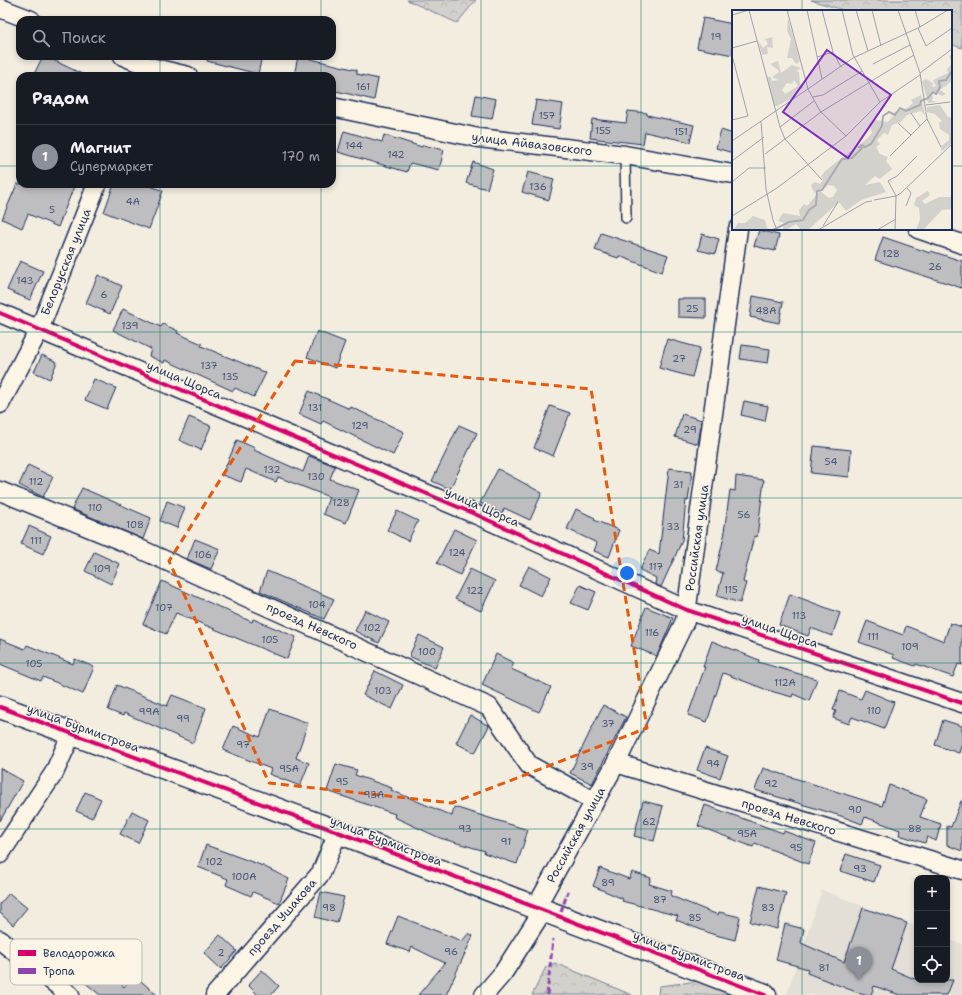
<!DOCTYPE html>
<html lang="ru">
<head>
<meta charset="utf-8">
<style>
	:root { --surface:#171b24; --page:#20242c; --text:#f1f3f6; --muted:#9ea1a6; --line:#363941; --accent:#8c9099 }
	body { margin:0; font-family:"Shantell Sans",sans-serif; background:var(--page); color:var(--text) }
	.controls { position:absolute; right:12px; bottom:12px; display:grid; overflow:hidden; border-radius:8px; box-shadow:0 2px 6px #0003 }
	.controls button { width:36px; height:36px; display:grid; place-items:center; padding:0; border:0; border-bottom:1px solid var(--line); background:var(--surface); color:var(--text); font:20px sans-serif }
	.you { position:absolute; left:627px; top:573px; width:14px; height:14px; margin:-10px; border:3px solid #fff; border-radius:50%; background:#1a73e8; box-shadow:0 0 0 6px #1a73e833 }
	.badge { display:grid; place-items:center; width:26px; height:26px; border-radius:50%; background:var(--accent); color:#fff; font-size:13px; font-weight:700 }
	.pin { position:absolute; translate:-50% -33px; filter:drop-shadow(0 1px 2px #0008) }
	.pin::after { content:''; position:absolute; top:21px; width:14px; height:12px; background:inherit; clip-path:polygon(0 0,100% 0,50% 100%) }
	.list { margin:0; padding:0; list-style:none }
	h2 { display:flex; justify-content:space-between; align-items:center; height:52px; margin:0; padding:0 16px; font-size:17px }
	h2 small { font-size:13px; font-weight:400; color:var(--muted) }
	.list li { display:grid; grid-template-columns:26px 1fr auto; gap:12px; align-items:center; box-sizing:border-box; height:64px; padding:0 16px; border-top:1px solid var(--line) }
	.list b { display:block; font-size:15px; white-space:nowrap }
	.list p { margin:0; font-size:13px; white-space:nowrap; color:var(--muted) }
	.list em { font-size:13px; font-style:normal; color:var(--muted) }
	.icon { flex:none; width:22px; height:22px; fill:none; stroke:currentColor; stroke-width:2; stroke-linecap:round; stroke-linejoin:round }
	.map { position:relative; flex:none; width:962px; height:995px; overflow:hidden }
	.search { position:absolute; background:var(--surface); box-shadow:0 2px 6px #0003; left:16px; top:16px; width:320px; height:44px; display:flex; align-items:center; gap:10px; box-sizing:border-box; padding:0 14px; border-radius:12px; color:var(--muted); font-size:15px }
	.panel { position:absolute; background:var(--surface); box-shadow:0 2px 6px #0003; left:16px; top:72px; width:320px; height:116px; border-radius:12px }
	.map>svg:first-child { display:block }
	.built { fill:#e3dfd6 }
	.forest { fill:url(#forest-crowns); stroke:#778095 }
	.building { fill:#bebec0; stroke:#1b2f5e }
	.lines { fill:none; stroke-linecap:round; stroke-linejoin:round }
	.lane-casing { stroke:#1b2f5e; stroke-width:12 }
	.street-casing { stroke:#1b2f5e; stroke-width:21 }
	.secondary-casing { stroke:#1b2f5e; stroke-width:25 }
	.lane { stroke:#fcf5e5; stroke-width:9 }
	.street { stroke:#fcf5e5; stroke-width:18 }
	.secondary { stroke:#fcf5e5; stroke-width:22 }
	.quiet { stroke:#8e44ad; stroke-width:3; stroke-dasharray:6 3; stroke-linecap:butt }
	.cycleway-casing { stroke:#fcf5e5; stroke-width:6 }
	.cycleway { stroke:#d6006c; stroke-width:4 }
	.marked { fill:none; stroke:#e8590c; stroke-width:3; stroke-dasharray:8 5; stroke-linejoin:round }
	.grid { fill:none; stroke:#0f766e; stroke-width:1; stroke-opacity:0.55 }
	.labels { text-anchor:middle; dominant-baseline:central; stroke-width:3; stroke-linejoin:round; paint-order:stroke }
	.number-label { font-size:10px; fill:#445376 }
	.street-label { font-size:12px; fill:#1b2f5e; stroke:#fcf5e5 }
	.inset-river { fill:none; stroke:#a9acb3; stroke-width:2 }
	.inset-road { fill:none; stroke:#9da1ac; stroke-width:1 }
	.view { fill:#7b2cbf; fill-opacity:0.15; stroke:#7b2cbf; stroke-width:2 }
	.inset-edge { fill:none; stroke:#1b2f5e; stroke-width:2 }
	.key { fill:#fcf5e5; stroke:#b8babc; stroke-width:1 }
	.key-label { font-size:11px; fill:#1b2f5e }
</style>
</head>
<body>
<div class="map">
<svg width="962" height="995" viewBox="0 0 962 995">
	<defs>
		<pattern id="forest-crowns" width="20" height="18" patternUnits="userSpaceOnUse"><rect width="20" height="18" fill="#d3d1cc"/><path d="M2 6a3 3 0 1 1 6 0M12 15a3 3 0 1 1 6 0" fill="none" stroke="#b5b4b2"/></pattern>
	</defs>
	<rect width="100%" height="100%" fill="#f3ede0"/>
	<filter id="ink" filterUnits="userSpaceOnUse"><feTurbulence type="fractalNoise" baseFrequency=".025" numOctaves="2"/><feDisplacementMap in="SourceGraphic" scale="8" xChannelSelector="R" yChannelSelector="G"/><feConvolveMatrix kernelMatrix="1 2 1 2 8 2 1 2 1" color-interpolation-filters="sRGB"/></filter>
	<g filter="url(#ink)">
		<polygon class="built" points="822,890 917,927 917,980 947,980 947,939 962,944 962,995 792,995 787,993"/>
		<g class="forest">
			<polygon points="407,0 476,0 457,23"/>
			<polygon points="811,0 962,0 962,48 951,44 951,11 846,11"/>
			<polygon points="555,963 632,995 532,995 546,967"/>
			<polygon points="700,981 732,995 658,995 659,986"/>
		</g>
		<g class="building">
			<polygon points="703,18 733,24 733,55 697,48"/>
			<polygon points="43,56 45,56 86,76 33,76"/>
			<polygon points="208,56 262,56 258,74 207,61"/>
			<polygon points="298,56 357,70 357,74 378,79 374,100 332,90 332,76 294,76"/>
			<polygon points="476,95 496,99 492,119 472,116"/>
			<polygon points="536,100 563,104 559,129 532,125"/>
			<polygon points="628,111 647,113 647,115 694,125 690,142 645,132 643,144 590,138 592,119 626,123"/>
			<polygon points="721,130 733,134 733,153 716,148"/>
			<polygon points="344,131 382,142 384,135 422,147 423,145 444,150 439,170 410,163 407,172 338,152"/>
			<polygon points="473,162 493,169 487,189 466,183"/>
			<polygon points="528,172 554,179 549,200 522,192"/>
			<polygon points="17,184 75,184 58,227 28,214 22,228 2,219"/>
			<polygon points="114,184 146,184 163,191 149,229 104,212"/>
			<polygon points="759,230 779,235 775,251 754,246"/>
			<polygon points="601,233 668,255 662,272 619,256 618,258 595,250"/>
			<polygon points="702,234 719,239 715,254 698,250"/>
			<polygon points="883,237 930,253 931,251 962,261 962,288 875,260"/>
			<polygon points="20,261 43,271 30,300 7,290"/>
			<polygon points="98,275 122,286 110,314 86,303"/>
			<polygon points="753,296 783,302 779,323 750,317"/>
			<polygon points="678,299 706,299 706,318 678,317"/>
			<polygon points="123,309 161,327 163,324 178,331 177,333 202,344 201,346 266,373 254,397 235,388 233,391 165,360 164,363 149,356 151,349 113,330"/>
			<polygon points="317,331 345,342 335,368 307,357"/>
			<polygon points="667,339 700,348 692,377 659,368"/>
			<polygon points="742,345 770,349 768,363 740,359"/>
			<polygon points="42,355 57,362 50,379 34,372"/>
			<polygon points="94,379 116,388 107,409 85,400"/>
			<polygon points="309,391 350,409 351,407 404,432 393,455 323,421 321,424 299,414"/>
			<polygon points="744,401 768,406 765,421 741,415"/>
			<polygon points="550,406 570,413 553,456 534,448"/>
			<polygon points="682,414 702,420 698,444 675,437"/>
			<polygon points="189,417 211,426 201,450 179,440"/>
			<polygon points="459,425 477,433 450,489 432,481"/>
			<polygon points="237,440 255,448 254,450 303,472 309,456 335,466 330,479 359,490 346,523 323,514 329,497 278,477 276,482 246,469 241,482 222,475"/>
			<polygon points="814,446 851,450 849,477 811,473"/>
			<polygon points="28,465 53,477 43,497 19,485"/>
			<polygon points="669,468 692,471 688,501 686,500 682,541 661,587 655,584 656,578 640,570 649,550 659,554"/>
			<polygon points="498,469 542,493 530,520 504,508 502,514 480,503"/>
			<polygon points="736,476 764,480 757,537 754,536 743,582 746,583 740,603 717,596 723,573 716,571 725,532 724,532 730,490 735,491"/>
			<polygon points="82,488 151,518 143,539 72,509"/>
			<polygon points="167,501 185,508 177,528 160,521"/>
			<polygon points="576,509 595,518 594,520 619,530 609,557 594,551 597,543 567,529"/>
			<polygon points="397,511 418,521 408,541 387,530"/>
			<polygon points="29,526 51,536 43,554 21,544"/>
			<polygon points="454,529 477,540 460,575 437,563"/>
			<polygon points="195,539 220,549 211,569 187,559"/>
			<polygon points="94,552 120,564 111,584 85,571"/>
			<polygon points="529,566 551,577 541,596 519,585"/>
			<polygon points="470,569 495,581 481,611 455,599"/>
			<polygon points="267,571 334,599 324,619 260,591"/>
			<polygon points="162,581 252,622 253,619 296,637 287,659 176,613 166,634 143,624"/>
			<polygon points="580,585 596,592 588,610 571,603"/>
			<polygon points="790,594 840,613 832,636 811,628 808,636 779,625"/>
			<polygon points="646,607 673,618 657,656 631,646"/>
			<polygon points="365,610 389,622 379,643 355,631"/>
			<polygon points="867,621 903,635 906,626 944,641 950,623 962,627 962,665 958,664 953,677 916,664 915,666 893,658 894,655 859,642"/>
			<polygon points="419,635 444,647 435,668 409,656"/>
			<polygon points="0,639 25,649 27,645 73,664 75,659 94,667 83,694 43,677 41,681 0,664"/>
			<polygon points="712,641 759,660 758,662 817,679 809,701 793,694 792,697 767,690 723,673 707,722 688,715 705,667 703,667"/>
			<polygon points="496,654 514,663 511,669 551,687 539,712 482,685"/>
			<polygon points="375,671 403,685 392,709 363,695"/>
			<polygon points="117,685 167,706 172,695 206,708 193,743 124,713 123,716 108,710"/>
			<polygon points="865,690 894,702 884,729 852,717 849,724 833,718 836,711 833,710 840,691 861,699"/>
			<polygon points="603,705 626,717 592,784 570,773"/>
			<polygon points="270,709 308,723 296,758 309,763 300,786 269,774 271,769 223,750 233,726 260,737"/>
			<polygon points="470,715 489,726 475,753 456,743"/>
			<polygon points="943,720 962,726 962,743 959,753 935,745"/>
			<polygon points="705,748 728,756 720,778 697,770"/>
			<polygon points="336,764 357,770 355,775 392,788 391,790 452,816 454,807 528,830 517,864 484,853 485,851 440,838 394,817 395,814 327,791"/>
			<polygon points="0,768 23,781 0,821"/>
			<polygon points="763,768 882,806 889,785 927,799 920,817 941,824 936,841 927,837 925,843 899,835 900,830 865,817 862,824 841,816 755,790"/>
			<polygon points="85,792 101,799 92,818 76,811"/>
			<polygon points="643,801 663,806 654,841 634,836"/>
			<polygon points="961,801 962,801 962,851 947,845 947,826 951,827"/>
			<polygon points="705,805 783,833 784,831 816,843 808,864 755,843 753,847 698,826"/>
			<polygon points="132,811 149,820 138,843 120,834"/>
			<polygon points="206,845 263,866 289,879 279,903 253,892 251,896 226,885 228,879 198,867"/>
			<polygon points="846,854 880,865 874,882 840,871"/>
			<polygon points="600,868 629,879 632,872 651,878 649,884 672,891 671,896 718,915 719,912 740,917 735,940 712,934 676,920 678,916 622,901 623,899 593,886"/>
			<polygon points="759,886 786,893 777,929 750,922"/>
			<polygon points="321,892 344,897 337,923 315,917"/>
			<polygon points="9,893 27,908 13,925 0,913 0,904"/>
			<polygon points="863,908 907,923 891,969 917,980 953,980 947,995 900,995 874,986 871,995 864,995 807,973 808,969 776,960 785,924 804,929 801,943 844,962"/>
			<polygon points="398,916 462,941 469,933 473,936 446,995 418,995 445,963 412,947 410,952 387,944"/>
			<polygon points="220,935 237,951 221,969 204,953"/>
			<polygon points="92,959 124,987 134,975 157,995 100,995 77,976"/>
			<polygon points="262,970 279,986 271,995 258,995 248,985"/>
		</g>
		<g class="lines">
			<defs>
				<polyline id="lane" points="625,155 626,218"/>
				<g id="street">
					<polyline points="0,8 31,20"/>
					<polyline points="123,56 150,67 188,76"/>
					<polyline points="332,107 479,138 625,155 733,174"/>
					<polyline points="918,229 962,244"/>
					<polyline points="0,313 477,515 687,610 962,703"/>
					<polyline points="0,404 39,330 97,184"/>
					<polyline points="0,491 129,544 489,707 529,765 594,801"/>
					<polyline points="616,763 962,870"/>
					<polyline points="0,854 54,773 71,735"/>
					<polyline points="535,909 616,763 685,621 738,229"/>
					<polyline points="0,940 70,995"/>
					<polyline points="215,995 321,873 338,832"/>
					<polyline points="484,995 503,973 542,912"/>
				</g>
				<polyline id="secondary" points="0,707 338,832 765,995"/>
			</defs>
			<use href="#lane" class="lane-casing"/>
			<use href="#street" class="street-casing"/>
			<use href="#secondary" class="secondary-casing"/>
			<use href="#lane" class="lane"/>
			<use href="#street" class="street"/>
			<use href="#secondary" class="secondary"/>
			<g class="quiet">
				<polyline points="561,912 568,891"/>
				<polyline points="547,995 553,939"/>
			</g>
			<defs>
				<g id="cycleway">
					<polyline points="0,313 477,515 687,610 962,703"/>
					<polyline points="0,707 338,832 765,995"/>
				</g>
			</defs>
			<use href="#cycleway" class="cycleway-casing"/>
			<use href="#cycleway" class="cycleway"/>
		</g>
	</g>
	<path class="marked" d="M295,361L591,389L647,728L452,803L269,783L169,561Z"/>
	<path class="grid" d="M160,0V20M321,0V20M481,0V995M641,0V995M802,0V11M160,56V76M321,56V76M0,166H20M332,166H733M951,166H962M160,184V995M321,184V995M802,229V995M0,332H962M0,498H962M0,663H962M0,829H962"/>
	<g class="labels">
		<g class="number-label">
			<text x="716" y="36">19</text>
			<text x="363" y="86">161</text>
			<text x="547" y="115">157</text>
			<text x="603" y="130">155</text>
			<text x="681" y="131">151</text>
			<text x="354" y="145">144</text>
			<text x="396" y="154">142</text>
			<text x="538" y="186">136</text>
			<text x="133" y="201">4А</text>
			<text x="52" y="209">5</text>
			<text x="891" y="253">128</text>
			<text x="935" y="266">26</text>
			<text x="25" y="280">143</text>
			<text x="104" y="294">6</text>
			<text x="692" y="308">25</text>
			<text x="766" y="310">48А</text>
			<text x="130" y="325">139</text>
			<text x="679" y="358">27</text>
			<text x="209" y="365">137</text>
			<text x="230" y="376">135</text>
			<text x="315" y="407">131</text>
			<text x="360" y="425">129</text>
			<text x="690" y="429">29</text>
			<text x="831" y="461">54</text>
			<text x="272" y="469">132</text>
			<text x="316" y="476">130</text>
			<text x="36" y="481">112</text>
			<text x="678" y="484">31</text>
			<text x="341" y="502">128</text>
			<text x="95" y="507">110</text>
			<text x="744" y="514">56</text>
			<text x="135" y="524">108</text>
			<text x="673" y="526">33</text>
			<text x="36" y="540">111</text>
			<text x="457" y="552">124</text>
			<text x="203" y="554">106</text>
			<text x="656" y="566">117</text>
			<text x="102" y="568">109</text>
			<text x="731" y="589">115</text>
			<text x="475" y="590">122</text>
			<text x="317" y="604">104</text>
			<text x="164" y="607">107</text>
			<text x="799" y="615">113</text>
			<text x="372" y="627">102</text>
			<text x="652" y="632">116</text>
			<text x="873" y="636">111</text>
			<text x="270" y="639">105</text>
			<text x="910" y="646">109</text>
			<text x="427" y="651">100</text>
			<text x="34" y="663">105</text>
			<text x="785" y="682">112А</text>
			<text x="383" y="690">103</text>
			<text x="874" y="710">110</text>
			<text x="149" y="711">99А</text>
			<text x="183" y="718">99</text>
			<text x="608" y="723">37</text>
			<text x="243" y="744">97</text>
			<text x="713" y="763">94</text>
			<text x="587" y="766">39</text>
			<text x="289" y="768">95А</text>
			<text x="342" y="781">95</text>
			<text x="771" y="783">92</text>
			<text x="374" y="794">93А</text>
			<text x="855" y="809">90</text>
			<text x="649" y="821">62</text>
			<text x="465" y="828">93</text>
			<text x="915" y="828">88</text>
			<text x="747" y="833">95А</text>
			<text x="506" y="841">91</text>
			<text x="796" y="847">95</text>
			<text x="214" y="861">102</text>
			<text x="860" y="868">93</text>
			<text x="244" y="876">100А</text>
			<text x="608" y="882">89</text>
			<text x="660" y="899">87</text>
			<text x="329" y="907">98</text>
			<text x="768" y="907">83</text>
			<text x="695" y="917">85</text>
			<text x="451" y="951">96</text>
			<text x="221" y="952">2</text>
			<text x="824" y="967">81</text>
		</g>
		<g class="street-label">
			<text transform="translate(532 144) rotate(7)">улица Айвазовского</text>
			<text transform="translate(66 262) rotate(-68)">Белорусская улица</text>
			<text transform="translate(184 380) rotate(23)">улица Щорса</text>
			<text transform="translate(482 507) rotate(24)">улица Щорса</text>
			<text transform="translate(697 538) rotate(-82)">Российская улица</text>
			<text transform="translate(312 626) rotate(24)">проезд Невского</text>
			<text transform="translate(780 631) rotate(19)">улица Щорса</text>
			<text transform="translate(83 728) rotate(20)">улица Бурмистрова</text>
			<text transform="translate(789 817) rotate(17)">проезд Невского</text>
			<text transform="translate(576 835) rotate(-61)">Российская улица</text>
			<text transform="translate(386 841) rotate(21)">улица Бурмистрова</text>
			<text transform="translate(282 917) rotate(-49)">проезд Ушакова</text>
			<text transform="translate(689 956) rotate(21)">улица Бурмистрова</text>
		</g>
	</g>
	<g transform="translate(732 10)">
		<rect width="220" height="220" fill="#f3ede0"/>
		<path d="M56,8L68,51L64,54L60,48H55L59,29L55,21ZM40,27L41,38L35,37L36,44L30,45L26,30L31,38L36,34L33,29ZM220,44V71L208,80L214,84L210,86L201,81L198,83L201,87L200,91L206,92L196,93L190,71L194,69L201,73L200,77L204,76L201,70L216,63L215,59L220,54L217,46ZM46,51L49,63L60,55L69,58L64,61L67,62L68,74L72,77L65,82L64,86L45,96H42L35,67H39L40,71L47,70L40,67L47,62L46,60L38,54ZM62,70L66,76L53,84L50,80L55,73L60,74ZM189,85L193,106L189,101L175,105L169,112L160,115L156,125L152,123L145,130L148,134L144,137L148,144L156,147L154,151L160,159L148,169L143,166L133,175L148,172L154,182L129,190L114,201L107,192L76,220H69L64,214L54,220L51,219L52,213L46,211L51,203L68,206L67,200L72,194L75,196L88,181L97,188L101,187L105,180L102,176L96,175L92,179L90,178L82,183L79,175L83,172L88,174L91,170L89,167L93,161L136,128L140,123L137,114L143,110L156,112L162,105V102L175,98L181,93L179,90ZM208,95L216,107L220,108V133L210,141L208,137L217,130V125L208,119L207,113L210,111L203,104L195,102V97ZM196,181L198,185L190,191L193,194L207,187H220V199L210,200L191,220H184L188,209L187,198L182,195L184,188ZM21,206L33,210L35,218L41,220H1L6,213H13Z" fill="#d3d1cc" fill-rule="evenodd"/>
		<path class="inset-river" d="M41,220L57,212L71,210L77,200L84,195L85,181L90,180L110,149L120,148L130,138L127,137L130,135L133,137L139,134L150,116L151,106L157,102L163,105L168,98L174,101L188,95L189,91L196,88L201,82L204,84L208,77L207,71L214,70L220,61"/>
		<path class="inset-road" d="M17,0L48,117L53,129L90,170M55,0L76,79M75,0L90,69M90,0L101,42L109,57M110,0L121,45L148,92M124,0L136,41M140,0L149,36M166,0L188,63L195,109L209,137M183,0L188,17M0,5L17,0M186,18L194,36L220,18M0,38L25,31M85,47L101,42M141,54L178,35M188,63L220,39M76,79L88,101L114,126M81,87L91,85L130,61M194,95L218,92M179,103L188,116M0,110L16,106L1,49M29,111L34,179L41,210L45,220M166,113L179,125M48,117L82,91M0,131L121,48L188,17L216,0M33,144L89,102L182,45M158,146L195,109M0,151L32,127M0,172L17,158H34M164,186L156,171L165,166L185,146M142,190L164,186L169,183L220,134M174,196L179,183L175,178M0,206L45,178L114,126L148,92L188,65M91,216L106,192M86,220L134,192L140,191M145,220L164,209M163,220L164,186"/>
		<path class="view" d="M95,40L159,85L116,148L51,102Z"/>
		<rect width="220" height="220" class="inset-edge"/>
	</g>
	<rect x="10" y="939" width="132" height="46" rx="6" class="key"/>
	<rect x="18" y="950" width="18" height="6" fill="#d6006c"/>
	<rect x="18" y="968" width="18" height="6" fill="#8e44ad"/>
	<g class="key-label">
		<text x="43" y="957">Велодорожка</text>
		<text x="43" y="975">Тропа</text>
	</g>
</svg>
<div class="controls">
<button>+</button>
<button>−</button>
<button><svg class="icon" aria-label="locate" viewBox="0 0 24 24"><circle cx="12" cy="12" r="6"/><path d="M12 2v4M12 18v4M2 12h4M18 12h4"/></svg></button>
</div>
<div class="you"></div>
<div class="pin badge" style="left:859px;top:980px">1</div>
<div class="search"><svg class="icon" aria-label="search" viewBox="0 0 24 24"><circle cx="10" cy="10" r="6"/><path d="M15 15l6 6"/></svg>Поиск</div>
<section class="panel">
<h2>Рядом<small></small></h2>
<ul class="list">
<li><span class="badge">1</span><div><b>Магнит</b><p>Супермаркет</p></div><em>170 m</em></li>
</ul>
</section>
</div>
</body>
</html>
